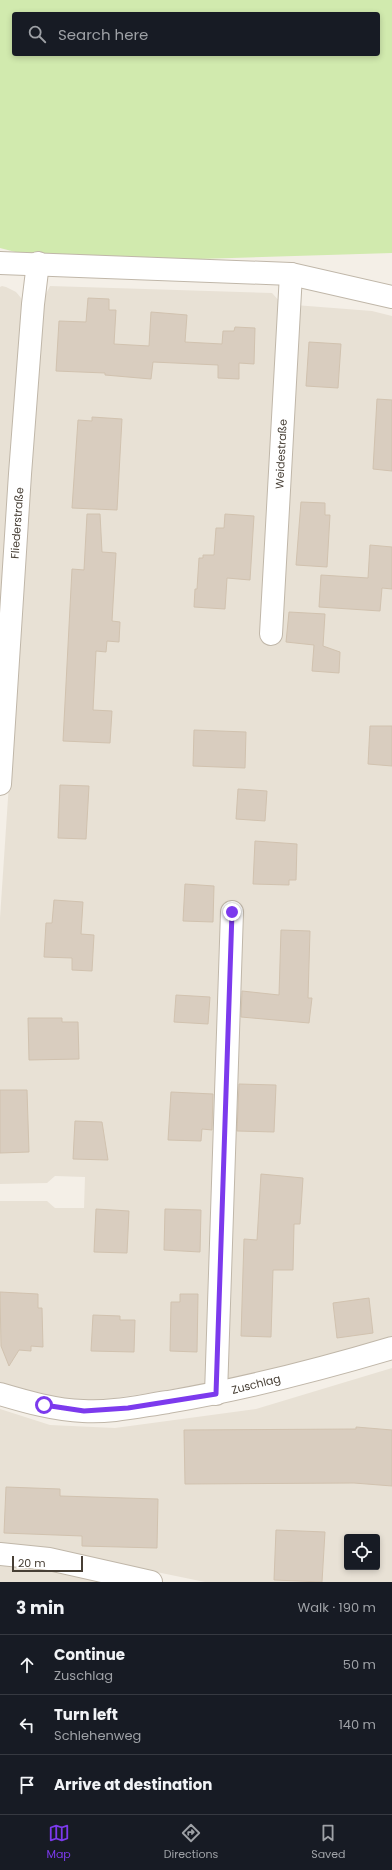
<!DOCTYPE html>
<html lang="en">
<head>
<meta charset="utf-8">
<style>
	:root { --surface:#171b24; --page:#242831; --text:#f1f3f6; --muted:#9ea1a6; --line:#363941; --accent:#7c3aed }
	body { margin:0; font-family:Poppins,sans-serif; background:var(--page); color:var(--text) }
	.controls { position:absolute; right:12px; bottom:12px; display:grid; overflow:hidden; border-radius:4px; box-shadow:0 2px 6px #0003 }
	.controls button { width:36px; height:36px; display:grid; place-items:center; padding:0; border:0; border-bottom:1px solid var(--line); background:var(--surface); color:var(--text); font:20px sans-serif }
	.scale { position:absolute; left:12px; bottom:10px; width:71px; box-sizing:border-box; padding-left:4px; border:2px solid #473f35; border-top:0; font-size:11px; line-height:14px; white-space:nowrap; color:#473f35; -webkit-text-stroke:3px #fff; paint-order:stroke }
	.stop { position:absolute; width:12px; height:12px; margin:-9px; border:3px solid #7c3aed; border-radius:50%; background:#fff }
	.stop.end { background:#7c3aed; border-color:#fff; box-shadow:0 1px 4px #0008 }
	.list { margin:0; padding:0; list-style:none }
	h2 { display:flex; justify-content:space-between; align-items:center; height:52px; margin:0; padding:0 16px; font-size:17px }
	h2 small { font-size:13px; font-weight:400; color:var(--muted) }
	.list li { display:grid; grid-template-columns:26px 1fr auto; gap:12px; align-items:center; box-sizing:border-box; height:60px; padding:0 16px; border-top:1px solid var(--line) }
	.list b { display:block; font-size:15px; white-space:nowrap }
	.list p { margin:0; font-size:13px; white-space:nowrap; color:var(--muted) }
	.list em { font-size:13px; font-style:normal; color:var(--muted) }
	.icon { flex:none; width:22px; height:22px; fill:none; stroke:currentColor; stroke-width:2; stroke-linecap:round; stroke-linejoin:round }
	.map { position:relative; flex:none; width:392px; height:1582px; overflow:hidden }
	.search { position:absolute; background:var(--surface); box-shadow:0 2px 6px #0003; left:12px; right:12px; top:12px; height:44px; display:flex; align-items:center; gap:10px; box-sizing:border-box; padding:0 14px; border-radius:4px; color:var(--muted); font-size:15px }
	.sheet { height:232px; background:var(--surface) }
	nav { display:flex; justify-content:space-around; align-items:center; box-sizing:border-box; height:56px; border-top:1px solid var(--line); background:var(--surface); font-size:11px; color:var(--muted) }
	nav a { display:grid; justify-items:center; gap:2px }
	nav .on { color:var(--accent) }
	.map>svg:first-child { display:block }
	.residential { fill:#e8e1d5; fill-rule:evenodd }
	.green { fill:#d1eaae; fill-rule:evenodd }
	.building { fill:#d9cdbf; stroke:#d1c2af }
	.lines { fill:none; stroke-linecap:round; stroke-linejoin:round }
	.minor-casing { stroke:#c0b7a9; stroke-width:24 }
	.minor { stroke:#fff; stroke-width:22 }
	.route { stroke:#7c3aed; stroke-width:5 }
	.labels { text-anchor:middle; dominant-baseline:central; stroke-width:3; stroke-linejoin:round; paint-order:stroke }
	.street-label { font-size:11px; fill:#473f35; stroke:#fff }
</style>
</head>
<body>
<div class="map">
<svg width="392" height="1582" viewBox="0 0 392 1582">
	<rect width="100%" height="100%" fill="#f4efe7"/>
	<g class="residential">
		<polygon points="2,286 6,287 16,292 21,298 23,308 0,649 0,287"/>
		<polygon points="50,286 272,293 282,304 372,311 392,316 392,1336 253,1377 83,1403 0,1385 0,1201 47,1201 55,1208 84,1208 85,1177 55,1176 47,1183 0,1184 0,918 41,304"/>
		<path d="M392,1368V1582H205L69,1554L0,1546V1409L50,1425L115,1428L256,1409ZM347,1537H377V1567H347Z"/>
		<polygon points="0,1561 120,1582 0,1582"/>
	</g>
	<path class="green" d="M0,0H392V253L166,260L27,255L0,248ZM14,14H378V54H14Z"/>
	<g class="building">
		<polygon points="88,298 109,299 109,310 116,310 114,344 149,346 151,312 187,315 185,342 222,344 223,331 234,331 235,327 255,328 254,364 239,363 239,379 218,378 218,365 153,362 151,379 105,375 105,373 56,371 59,321 86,322"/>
		<polygon points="309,342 341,344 338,388 306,386"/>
		<polygon points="377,399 392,400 392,471 373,469"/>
		<polygon points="92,417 122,419 117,510 72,508 78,420 92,421"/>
		<polygon points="301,502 325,503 325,515 330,515 327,567 296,565"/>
		<polygon points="87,514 100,514 102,552 116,553 112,621 120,622 119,642 107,641 106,652 96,651 93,710 112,711 110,743 63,741 72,569 84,570"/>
		<polygon points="225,514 254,516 250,580 227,578 225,609 194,607 195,589 197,589 199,558 203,558 203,555 214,555 216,528 224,528"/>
		<polygon points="370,545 392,547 392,589 382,588 380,611 319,607 321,575 368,578"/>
		<polygon points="289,612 325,614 323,646 340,652 339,673 312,671 314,645 286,642"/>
		<polygon points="370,726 392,726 392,766 368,764"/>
		<polygon points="194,730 246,732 245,768 193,766"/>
		<polygon points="60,785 89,786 86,839 58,838"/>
		<polygon points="238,789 267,791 265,821 236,819"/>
		<polygon points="255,841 297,844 296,880 289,880 289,885 253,884"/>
		<polygon points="185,884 214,886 213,922 183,921"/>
		<polygon points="54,900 83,902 81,934 94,935 92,971 72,970 72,958 44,957 46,923 52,923"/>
		<polygon points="281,930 310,931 308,998 312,998 309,1023 241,1017 242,991 279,995"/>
		<polygon points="176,995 210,997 208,1024 174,1022"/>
		<polygon points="28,1018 62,1018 62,1022 78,1022 79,1059 29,1060"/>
		<polygon points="239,1084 276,1085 274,1132 237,1131"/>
		<polygon points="0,1090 27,1090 29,1152 0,1153"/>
		<polygon points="171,1092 213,1094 212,1130 202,1129 201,1141 168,1140"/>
		<polygon points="75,1121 102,1122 108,1160 73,1159"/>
		<polygon points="261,1174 303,1178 300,1224 294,1224 293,1270 273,1270 271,1337 241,1336 244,1239 257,1240"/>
		<polygon points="96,1209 129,1211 127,1253 94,1252"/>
		<polygon points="165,1209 201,1210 200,1252 164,1250"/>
		<polygon points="0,1292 38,1294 38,1308 42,1308 43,1347 31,1346 31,1351 19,1350 9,1366 1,1346"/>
		<polygon points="180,1294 198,1294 197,1352 170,1351 171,1302 180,1302"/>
		<polygon points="369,1298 373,1333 337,1338 333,1303"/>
		<polygon points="93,1315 120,1316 120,1320 135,1320 134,1352 91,1351"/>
		<polygon points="356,1427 392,1430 392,1486 354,1483 185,1484 184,1430 356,1429"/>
		<polygon points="6,1487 60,1489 60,1496 158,1499 157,1548 82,1546 82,1536 4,1533"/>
		<polygon points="276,1530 325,1532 322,1582 274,1580"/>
	</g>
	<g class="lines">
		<defs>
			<g id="minor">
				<polyline points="0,263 291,274 392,297"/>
				<polyline points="271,634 291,274"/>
				<polyline points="0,784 20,474 33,304 38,263"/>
				<path d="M0,1394C27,1402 55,1410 83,1411C111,1413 140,1406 168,1402C244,1389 318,1370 392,1348"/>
				<polyline points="216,1394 232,912"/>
				<polyline points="0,1554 49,1559 151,1582"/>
			</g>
		</defs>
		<use href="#minor" class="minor-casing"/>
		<use href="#minor" class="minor"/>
	</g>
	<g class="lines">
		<polyline class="route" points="44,1405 84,1411 128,1408 216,1394 232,912"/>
	</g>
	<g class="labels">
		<g class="street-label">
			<text transform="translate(281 454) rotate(-87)">Weidestraße</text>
			<text transform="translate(17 523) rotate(-86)">Fliederstraße</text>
			<text transform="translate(256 1384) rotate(-14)">Zuschlag</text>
		</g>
	</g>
</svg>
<div class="controls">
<button><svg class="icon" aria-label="locate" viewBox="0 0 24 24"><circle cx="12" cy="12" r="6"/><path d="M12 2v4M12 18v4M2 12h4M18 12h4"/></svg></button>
</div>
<div class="scale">20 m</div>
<div class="stop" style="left:44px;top:1405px"></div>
<div class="stop end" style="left:232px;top:912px"></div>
<div class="search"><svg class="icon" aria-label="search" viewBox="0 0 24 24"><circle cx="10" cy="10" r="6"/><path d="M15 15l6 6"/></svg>Search here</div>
</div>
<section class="sheet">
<h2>3 min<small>Walk · 190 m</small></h2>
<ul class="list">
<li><svg class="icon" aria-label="ahead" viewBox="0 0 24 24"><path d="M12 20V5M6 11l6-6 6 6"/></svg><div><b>Continue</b><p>Zuschlag</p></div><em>50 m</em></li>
<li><svg class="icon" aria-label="left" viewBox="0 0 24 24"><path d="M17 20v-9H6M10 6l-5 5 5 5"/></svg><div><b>Turn left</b><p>Schlehenweg</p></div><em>140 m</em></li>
<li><svg class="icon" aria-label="arrive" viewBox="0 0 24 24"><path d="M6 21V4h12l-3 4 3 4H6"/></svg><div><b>Arrive at destination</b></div></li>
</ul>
</section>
<nav>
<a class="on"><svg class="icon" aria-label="map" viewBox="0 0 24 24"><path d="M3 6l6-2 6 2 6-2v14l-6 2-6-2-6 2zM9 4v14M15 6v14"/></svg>Map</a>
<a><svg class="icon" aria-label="directions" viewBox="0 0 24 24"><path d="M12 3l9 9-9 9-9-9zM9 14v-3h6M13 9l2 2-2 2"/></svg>Directions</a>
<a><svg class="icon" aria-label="saved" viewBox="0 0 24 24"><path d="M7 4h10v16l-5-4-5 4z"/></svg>Saved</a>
</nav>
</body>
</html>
